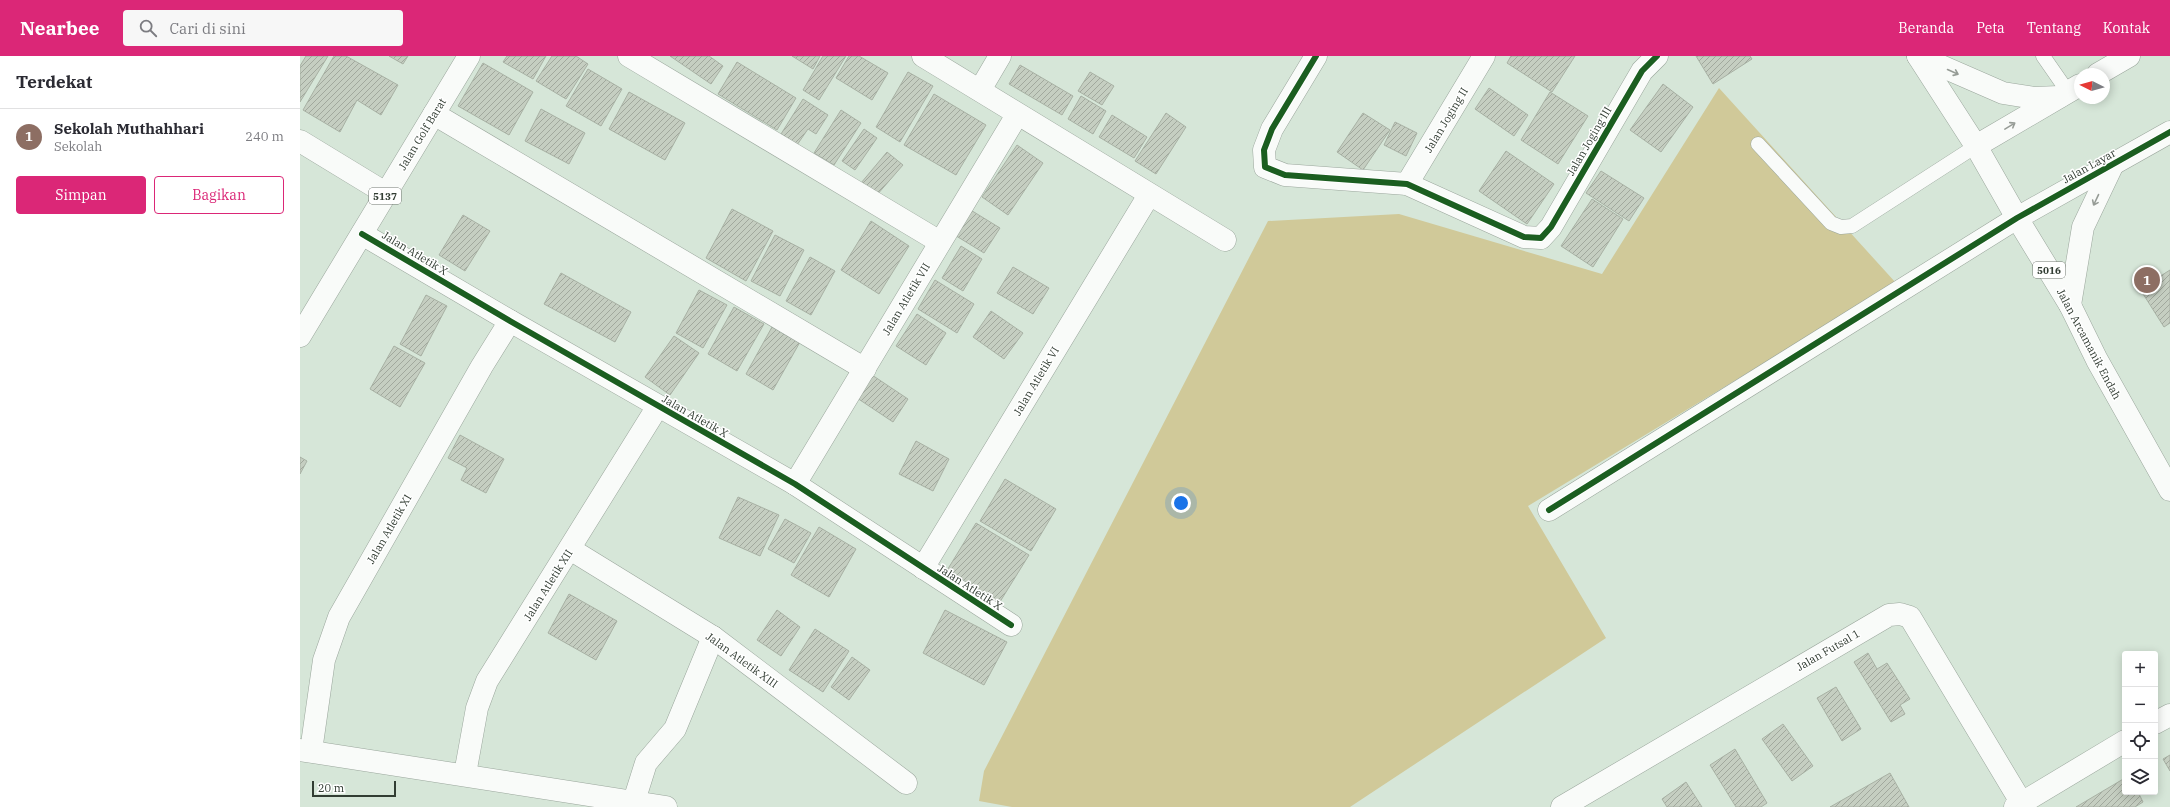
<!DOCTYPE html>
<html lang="id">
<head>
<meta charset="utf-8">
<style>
	:root { --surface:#fff; --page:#f7f7f7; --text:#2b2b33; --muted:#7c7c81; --line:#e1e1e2; --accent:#db2777 }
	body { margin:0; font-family:"IBM Plex Serif",serif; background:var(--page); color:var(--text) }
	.controls { position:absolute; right:12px; bottom:12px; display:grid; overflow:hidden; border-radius:4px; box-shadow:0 2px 10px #0003 }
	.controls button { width:36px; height:36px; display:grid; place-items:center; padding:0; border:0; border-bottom:1px solid var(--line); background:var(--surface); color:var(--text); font:20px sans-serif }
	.compass { position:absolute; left:1774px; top:12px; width:36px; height:36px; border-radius:50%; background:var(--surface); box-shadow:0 2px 10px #0003; rotate:275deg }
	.scale { position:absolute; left:12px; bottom:10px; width:84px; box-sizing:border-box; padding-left:4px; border:2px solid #323d33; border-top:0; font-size:11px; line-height:14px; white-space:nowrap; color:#323d33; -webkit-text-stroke:3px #fff; paint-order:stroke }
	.you { position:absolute; left:881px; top:447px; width:14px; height:14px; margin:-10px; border:3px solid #fff; border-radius:50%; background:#1a73e8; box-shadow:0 0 0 6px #1a73e833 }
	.badge { display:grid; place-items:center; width:26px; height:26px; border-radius:50%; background:var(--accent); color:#fff; font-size:13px; font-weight:700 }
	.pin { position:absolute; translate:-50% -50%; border:2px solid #fff; box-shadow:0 1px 4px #0006 }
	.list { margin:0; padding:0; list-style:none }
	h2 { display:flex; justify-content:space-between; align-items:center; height:52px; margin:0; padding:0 16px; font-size:17px }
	h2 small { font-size:13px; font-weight:400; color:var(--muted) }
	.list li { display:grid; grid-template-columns:26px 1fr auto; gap:12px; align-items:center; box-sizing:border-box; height:56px; padding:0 16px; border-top:1px solid var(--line) }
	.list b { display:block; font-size:15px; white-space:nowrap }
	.list p { margin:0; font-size:13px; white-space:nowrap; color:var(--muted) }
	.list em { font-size:13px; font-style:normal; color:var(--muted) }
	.actions { display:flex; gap:8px; padding:12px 16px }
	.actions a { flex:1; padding:9px 0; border:1px solid var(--accent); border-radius:4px; text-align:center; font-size:14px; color:var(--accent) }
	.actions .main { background:var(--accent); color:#fff }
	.icon { flex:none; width:22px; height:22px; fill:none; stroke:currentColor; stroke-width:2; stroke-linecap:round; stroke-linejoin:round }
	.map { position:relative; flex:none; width:1870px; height:751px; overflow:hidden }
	header { display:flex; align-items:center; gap:24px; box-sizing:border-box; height:56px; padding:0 20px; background:var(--accent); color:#fff }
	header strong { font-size:19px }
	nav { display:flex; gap:22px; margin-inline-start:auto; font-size:14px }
	.search { width:280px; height:36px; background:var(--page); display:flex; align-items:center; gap:10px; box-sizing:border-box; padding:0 14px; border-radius:4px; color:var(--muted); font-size:15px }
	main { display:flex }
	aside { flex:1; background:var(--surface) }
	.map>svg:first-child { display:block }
	.grass { fill:#d0c999 }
	.building { fill:url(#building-hatch); stroke:#a8b1a4 }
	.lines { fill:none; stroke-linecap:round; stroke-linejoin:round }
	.lane-casing { stroke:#9aa69c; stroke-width:15 }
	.street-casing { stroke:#9aa69c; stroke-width:23 }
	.primary-casing { stroke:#9aa69c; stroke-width:23 }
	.lane { stroke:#f9fbf9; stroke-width:14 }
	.street { stroke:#f9fbf9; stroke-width:22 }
	.primary { stroke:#f9fbf9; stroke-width:22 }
	.cycleway-casing { stroke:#fff; stroke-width:8 }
	.cycleway { stroke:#1b5e20; stroke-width:6 }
	.oneway { stroke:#969c96 }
	.labels { text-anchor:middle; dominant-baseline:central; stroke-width:3; stroke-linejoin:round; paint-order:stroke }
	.shield { fill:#fff; stroke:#707770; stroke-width:1 }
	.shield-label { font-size:10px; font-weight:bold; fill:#323d33 }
	.street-label { font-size:11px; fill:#323d33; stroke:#fff }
</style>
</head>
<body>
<header>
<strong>Nearbee</strong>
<div class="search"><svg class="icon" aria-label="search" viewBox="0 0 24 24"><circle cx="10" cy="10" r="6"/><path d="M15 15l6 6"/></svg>Cari di sini</div>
<nav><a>Beranda</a><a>Peta</a><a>Tentang</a><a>Kontak</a></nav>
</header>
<main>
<aside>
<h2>Terdekat<small></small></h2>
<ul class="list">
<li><span class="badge" style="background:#8d6e63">1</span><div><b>Sekolah Muthahhari</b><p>Sekolah</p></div><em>240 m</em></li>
</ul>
<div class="actions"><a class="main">Simpan</a><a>Bagikan</a></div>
</aside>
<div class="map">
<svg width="1870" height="751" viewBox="0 0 1870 751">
	<defs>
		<pattern id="building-hatch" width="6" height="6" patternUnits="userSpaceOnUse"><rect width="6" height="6" fill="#c5cec1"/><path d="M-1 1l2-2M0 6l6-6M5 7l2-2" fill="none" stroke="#a1a89d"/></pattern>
	</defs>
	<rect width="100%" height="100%" fill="#d6e6d8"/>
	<polygon class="grass" points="1419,32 1596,227 1228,450 1306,582 1050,751 712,751 679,745 684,715 968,165 1099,158 1302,218"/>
	<g class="building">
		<polygon points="6,0 28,0 0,46 0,10"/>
		<polygon points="34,0 46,0 98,29 81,59 57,44 40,76 3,54"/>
		<polygon points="89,0 108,0 103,8"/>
		<polygon points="207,0 246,0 233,23 203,6"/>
		<polygon points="252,0 276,0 288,8 266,43 236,25"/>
		<polygon points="370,0 409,0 423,10 411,28"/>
		<polygon points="492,0 520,0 513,13"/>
		<polygon points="523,0 546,0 519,44 503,34"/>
		<polygon points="549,0 559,0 588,17 572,44 536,22"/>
		<polygon points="1211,0 1275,0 1252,36 1207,7"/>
		<polygon points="1396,0 1450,0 1452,3 1413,28"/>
		<polygon points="437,6 496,42 477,74 418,38"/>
		<polygon points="183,7 233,36 209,79 158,50"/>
		<polygon points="720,9 773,40 762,59 709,28"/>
		<polygon points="288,13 322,33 301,70 266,50"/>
		<polygon points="608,16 633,30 600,86 576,71"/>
		<polygon points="790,16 814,30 802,49 778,35"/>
		<polygon points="1363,28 1393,51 1361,96 1330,74"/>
		<polygon points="1189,32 1228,59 1214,80 1175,53"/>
		<polygon points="329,36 385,67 365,104 309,73"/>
		<polygon points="1250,36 1288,60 1258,108 1221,84"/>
		<polygon points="634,38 686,69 656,119 604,89"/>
		<polygon points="781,40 806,55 793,78 768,63"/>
		<polygon points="503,43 528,59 516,78 508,73 497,89 481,78"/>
		<polygon points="241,53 285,77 269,108 225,85"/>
		<polygon points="541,54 561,67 534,109 514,97"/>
		<polygon points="866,57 886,71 856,118 835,105"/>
		<polygon points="1063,57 1090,74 1063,114 1037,96"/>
		<polygon points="812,59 847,81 834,102 799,81"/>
		<polygon points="1095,66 1117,77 1106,100 1084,89"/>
		<polygon points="564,73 577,82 555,114 542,105"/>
		<polygon points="717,89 743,107 708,159 682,141"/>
		<polygon points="1206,95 1254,128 1227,168 1179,135"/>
		<polygon points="587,96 603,109 576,140 561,127"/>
		<polygon points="1301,115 1344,142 1329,165 1286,137"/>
		<polygon points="1292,143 1323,163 1293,211 1261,190"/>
		<polygon points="432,153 473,175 446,225 406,202"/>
		<polygon points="669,153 700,172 684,197 653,178"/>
		<polygon points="163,159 190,175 165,215 139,199"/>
		<polygon points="571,165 609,190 579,238 541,214"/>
		<polygon points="475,179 504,194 480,240 451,225"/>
		<polygon points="661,190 682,203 663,235 642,222"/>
		<polygon points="510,201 535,215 511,259 486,245"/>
		<polygon points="713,211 749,232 733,258 697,237"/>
		<polygon points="1870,214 1870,267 1864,271 1840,233"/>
		<polygon points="261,217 331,256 315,286 244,248"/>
		<polygon points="635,224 674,248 657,277 618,253"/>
		<polygon points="399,234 427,249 403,292 376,277"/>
		<polygon points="126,239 147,250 121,300 100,288"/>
		<polygon points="434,251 464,268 437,315 408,298"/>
		<polygon points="691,255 723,277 704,303 673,281"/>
		<polygon points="617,258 646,277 626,309 596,290"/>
		<polygon points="472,271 500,286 473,334 446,318"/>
		<polygon points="374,280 399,297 370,339 345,321"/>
		<polygon points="94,290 125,307 100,351 70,333"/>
		<polygon points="572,319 608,343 593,366 557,342"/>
		<polygon points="160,379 204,403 186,437 161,424 167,412 148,402"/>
		<polygon points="616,385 649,403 633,435 599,418"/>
		<polygon points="0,401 7,405 0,418"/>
		<polygon points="705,423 756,453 731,495 680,465"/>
		<polygon points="438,441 479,459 460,500 419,482"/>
		<polygon points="485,463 511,477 494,507 468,493"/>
		<polygon points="676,467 729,499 698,549 646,516"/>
		<polygon points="519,471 556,493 529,541 491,519"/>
		<polygon points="269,538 317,565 296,604 248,577"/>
		<polygon points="477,554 500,571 481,600 457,584"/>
		<polygon points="645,554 707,586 684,629 623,597"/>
		<polygon points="515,573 549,595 523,636 489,614"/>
		<polygon points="1568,597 1577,613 1587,607 1610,643 1600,649 1605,658 1591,666 1554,606"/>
		<polygon points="552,601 570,614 549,644 531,631"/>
		<polygon points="1536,631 1561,673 1542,685 1517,642"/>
		<polygon points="1483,668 1513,710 1492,725 1462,683"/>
		<polygon points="1435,693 1467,747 1461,751 1436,751 1410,709"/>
		<polygon points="1870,699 1870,715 1863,703"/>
		<polygon points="1590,717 1609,751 1530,751"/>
		<polygon points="1825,722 1825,736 1838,736 1843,746 1835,751 1776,751"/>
		<polygon points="1386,726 1402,751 1367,751 1362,743"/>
	</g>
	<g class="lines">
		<defs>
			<g id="lane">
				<polyline points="1743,0 1768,36"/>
				<polyline points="1458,88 1531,167 1541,171 1552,170 1676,90"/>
			</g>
			<g id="street">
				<polyline points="329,0 640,186"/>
				<polyline points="623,0 925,184"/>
				<polyline points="1016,0 972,73 964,94 965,111 985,119 1107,128 1224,181 1241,182 1251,171 1342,15 1357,0"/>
				<polyline points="1798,18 1829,0"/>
				<polyline points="680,34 700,0"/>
				<polyline points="134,58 565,313"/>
				<polyline points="0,85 87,138"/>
				<polyline points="1676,90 1780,29"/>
				<polyline points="1107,128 1184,0"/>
				<polyline points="62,178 210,265 495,428 711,569"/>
				<polyline points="495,428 717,59"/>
				<polyline points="1249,454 1717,162 1870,76"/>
				<polyline points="270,493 413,581 606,727"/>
				<polyline points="623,512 849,139"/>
				<polyline points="1855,667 1870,659"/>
				<polyline points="0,694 366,751"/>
				<polyline points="11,695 24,604 39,561 182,310 210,265"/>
				<polyline points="165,718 177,652 187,625 358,350"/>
				<polyline points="334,745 346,707 375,673 413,581"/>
				<polyline points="1262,751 1589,559 1600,558 1610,561 1724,751"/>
				<polyline points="1715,751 1825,685"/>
			</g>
			<g id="primary">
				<polyline points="1618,0 1676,90 1717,162 1770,249 1797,304 1870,434"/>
				<polyline points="1618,0 1703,37 1734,42 1759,41"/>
				<polyline points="1770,249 1783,171 1813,108"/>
				<polyline points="0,280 169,0"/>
			</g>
		</defs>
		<use href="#lane" class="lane-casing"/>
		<use href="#street" class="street-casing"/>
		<use href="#primary" class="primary-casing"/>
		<use href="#lane" class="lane"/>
		<use href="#street" class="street"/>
		<use href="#primary" class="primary"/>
		<defs>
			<g id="cycleway">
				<polyline points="1016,0 972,73 964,94 965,111 985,119 1107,128 1224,181 1241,182 1251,171 1342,15 1357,0"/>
				<polyline points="62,178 210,265 495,428 711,569"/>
				<polyline points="1249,454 1717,162 1870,76"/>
			</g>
		</defs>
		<use href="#cycleway" class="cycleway-casing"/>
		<use href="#cycleway" class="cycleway"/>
	</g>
	<defs><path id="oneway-shaft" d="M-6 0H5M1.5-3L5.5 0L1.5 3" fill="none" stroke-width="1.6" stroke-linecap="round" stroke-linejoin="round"/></defs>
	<g class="oneway">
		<use href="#oneway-shaft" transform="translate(1653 16) rotate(24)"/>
		<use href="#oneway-shaft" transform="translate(1710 70) rotate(-31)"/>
		<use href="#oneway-shaft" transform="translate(1796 144) rotate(115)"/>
	</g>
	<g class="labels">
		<g class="shield">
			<rect x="69" y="132" width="32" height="16" rx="3"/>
			<rect x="1733" y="206" width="32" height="16" rx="3"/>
		</g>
		<g class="shield-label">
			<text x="85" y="140">5137</text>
			<text x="1749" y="214">5016</text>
		</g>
		<g class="street-label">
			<text transform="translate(1146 64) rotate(-59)">Jalan Joging II</text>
			<text transform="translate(122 78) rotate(-59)">Jalan Golf Barat</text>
			<text transform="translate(1289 85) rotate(-60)">Jalan Joging III</text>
			<text transform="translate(1789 110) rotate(-29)">Jalan Layar</text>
			<text transform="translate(115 197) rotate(31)">Jalan Atletik X</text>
			<text transform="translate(606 243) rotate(-59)">Jalan Atletik VII</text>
			<text transform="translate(1789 288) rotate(62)">Jalan Arcamanik Endah</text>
			<text transform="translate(736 325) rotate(-59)">Jalan Atletik VI</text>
			<text transform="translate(395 360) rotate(30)">Jalan Atletik X</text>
			<text transform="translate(89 473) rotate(-60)">Jalan Atletik XI</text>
			<text transform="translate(248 529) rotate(-58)">Jalan Atletik XII</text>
			<text transform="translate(670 531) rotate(33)">Jalan Atletik X</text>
			<text transform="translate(1528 594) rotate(-30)">Jalan Futsal 1</text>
			<text transform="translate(442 604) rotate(36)">Jalan Atletik XIII</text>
		</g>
	</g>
</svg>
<div class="controls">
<button>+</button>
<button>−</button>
<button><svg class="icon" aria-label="locate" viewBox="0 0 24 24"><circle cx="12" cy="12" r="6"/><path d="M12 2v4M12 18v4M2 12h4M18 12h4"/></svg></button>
<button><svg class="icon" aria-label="layers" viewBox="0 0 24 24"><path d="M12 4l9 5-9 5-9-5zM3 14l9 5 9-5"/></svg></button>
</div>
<svg class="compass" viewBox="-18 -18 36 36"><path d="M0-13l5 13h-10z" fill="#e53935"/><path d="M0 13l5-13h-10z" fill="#7c7c81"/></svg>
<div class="scale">20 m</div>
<div class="you"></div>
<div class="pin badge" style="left:1847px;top:224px;background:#8d6e63">1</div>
</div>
</main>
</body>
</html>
